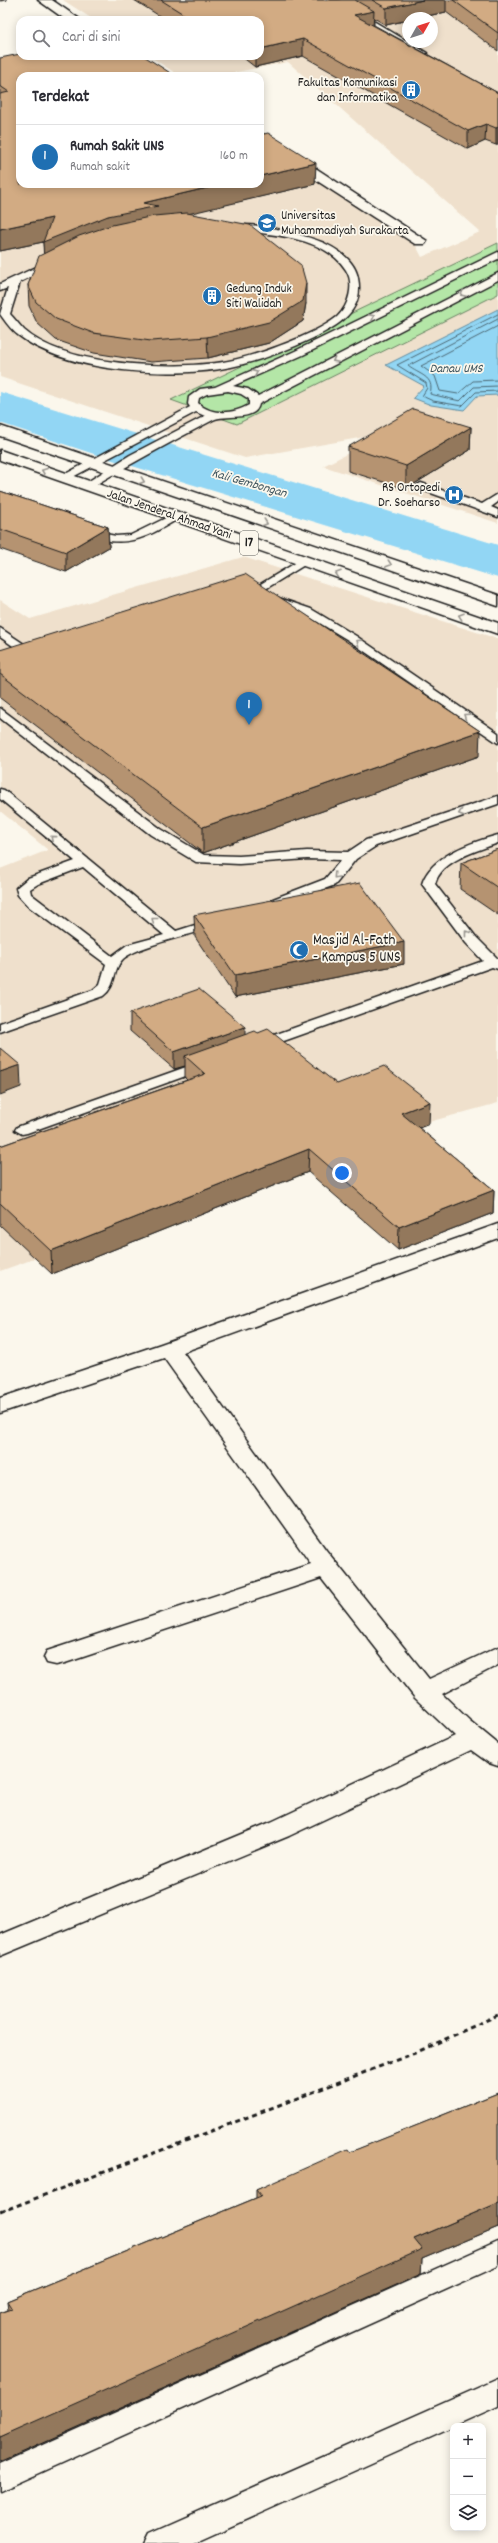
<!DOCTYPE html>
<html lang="id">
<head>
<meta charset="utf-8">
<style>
	:root { --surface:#fff; --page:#f7f7f7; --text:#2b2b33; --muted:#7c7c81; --line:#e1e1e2; --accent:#1f6fb2 }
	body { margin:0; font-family:Dekko,sans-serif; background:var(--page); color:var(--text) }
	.controls { position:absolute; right:12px; bottom:12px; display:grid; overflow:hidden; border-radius:8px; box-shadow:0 2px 10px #0003 }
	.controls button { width:36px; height:36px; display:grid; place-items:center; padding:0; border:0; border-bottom:1px solid var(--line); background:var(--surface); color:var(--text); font:20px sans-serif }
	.compass { position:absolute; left:402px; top:12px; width:36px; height:36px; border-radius:50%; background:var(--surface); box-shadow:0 2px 10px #0003; rotate:51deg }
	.you { position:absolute; left:342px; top:1173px; width:14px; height:14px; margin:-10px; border:3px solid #fff; border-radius:50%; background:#1a73e8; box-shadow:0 0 0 6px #1a73e833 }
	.badge { display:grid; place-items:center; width:26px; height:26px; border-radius:50%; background:var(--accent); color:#fff; font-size:13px; font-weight:700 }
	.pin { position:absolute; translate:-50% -33px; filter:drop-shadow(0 1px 2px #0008) }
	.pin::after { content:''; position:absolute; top:21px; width:14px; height:12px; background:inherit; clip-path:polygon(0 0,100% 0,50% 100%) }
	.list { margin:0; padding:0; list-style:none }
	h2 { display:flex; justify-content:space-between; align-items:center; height:52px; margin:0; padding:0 16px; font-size:17px }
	h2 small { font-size:13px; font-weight:400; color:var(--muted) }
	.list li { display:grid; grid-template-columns:26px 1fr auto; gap:12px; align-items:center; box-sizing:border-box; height:64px; padding:0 16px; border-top:1px solid var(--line) }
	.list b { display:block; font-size:15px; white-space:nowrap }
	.list p { margin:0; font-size:13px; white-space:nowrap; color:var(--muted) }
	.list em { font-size:13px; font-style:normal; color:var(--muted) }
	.icon { flex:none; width:22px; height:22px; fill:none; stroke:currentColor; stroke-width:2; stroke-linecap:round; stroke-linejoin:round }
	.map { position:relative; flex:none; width:498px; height:2543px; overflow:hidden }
	.search { position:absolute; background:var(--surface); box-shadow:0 2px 10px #0003; left:16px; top:16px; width:248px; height:44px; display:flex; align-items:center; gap:10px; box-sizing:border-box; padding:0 14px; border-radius:12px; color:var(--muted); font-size:15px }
	.panel { position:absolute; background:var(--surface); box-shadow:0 2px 10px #0003; left:16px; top:72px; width:248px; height:116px; border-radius:12px }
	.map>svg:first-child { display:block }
	.built { fill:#efe0cc; fill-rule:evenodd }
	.green { fill:#b4e6a7; stroke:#688162 }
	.water { fill:#92d6f4; stroke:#638c9e }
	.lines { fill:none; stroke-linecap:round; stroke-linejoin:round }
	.shore { stroke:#4b6672; stroke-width:1 }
	.river { fill:#92d6f4; fill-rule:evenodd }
	.lane-casing { stroke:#1c1c1c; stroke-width:3 }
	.street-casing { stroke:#1c1c1c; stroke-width:3 }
	.highway-casing { stroke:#1c1c1c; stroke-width:3 }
	.path { stroke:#1c1c1c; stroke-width:3; stroke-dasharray:5 4; stroke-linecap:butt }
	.lane { fill:#fbf7ec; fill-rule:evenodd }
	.street { fill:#fbf7ec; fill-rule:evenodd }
	.highway { fill:#fbf7ec; fill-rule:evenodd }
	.wall { fill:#b59371; stroke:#1c1c1c }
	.shaded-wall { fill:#93785c; stroke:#1c1c1c }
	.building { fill:#d2ab83; stroke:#1c1c1c }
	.oneway { stroke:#97948e }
	.labels { text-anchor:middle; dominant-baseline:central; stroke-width:3.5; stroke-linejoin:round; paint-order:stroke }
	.far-poi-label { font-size:13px; fill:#1c1c1c; stroke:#fbf7ec; text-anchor:end }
	.far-water-label { font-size:13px; font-style:italic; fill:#3f545d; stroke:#fbf7ec }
	.far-street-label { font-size:13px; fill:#1c1c1c; stroke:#fbf7ec }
	.shield { fill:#fbf7ec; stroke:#5f5e5a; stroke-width:1 }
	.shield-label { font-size:14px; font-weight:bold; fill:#1c1c1c }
	.poi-label { font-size:15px; fill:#1c1c1c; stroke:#fbf7ec; text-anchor:start }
</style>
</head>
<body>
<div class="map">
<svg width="498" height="2543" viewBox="0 0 498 2543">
	<rect width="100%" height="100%" fill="#fbf7ec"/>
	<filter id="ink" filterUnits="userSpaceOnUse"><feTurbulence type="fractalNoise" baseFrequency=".025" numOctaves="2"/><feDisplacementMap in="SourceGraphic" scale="8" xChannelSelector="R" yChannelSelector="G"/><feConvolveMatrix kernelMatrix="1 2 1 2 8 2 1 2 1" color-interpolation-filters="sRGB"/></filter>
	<g filter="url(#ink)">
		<g class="built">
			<path d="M63,0H498V523L323,466L388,433L245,458L0,377V73L125,56L20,76V184H260V145L414,242L422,257L480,232L288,62L216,76H180L149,56H260V20H94ZM408,18H432V42H408Z"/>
			<polygon points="243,557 498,639 498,1103 385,1134 0,1271 0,869 48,850 0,811 0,600 30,619"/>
		</g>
		<polygon class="green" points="498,243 498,294 237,424 171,400"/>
		<polygon class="water" points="498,309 498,395 477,396 464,410 431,405 413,398 424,386 386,365"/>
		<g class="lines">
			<g class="shore">
				<polyline points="498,314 397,365 426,383 427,388 422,396 433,401 462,406 476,392 498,391"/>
				<path d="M498,319L408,366C419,375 435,376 430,394L460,401L474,387L498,386"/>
				<polyline points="498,326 421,366 435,376 440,391 458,394 473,381 498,380"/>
			</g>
			<polygon class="river" points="0,392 498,545 498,578 106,458 0,423"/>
			<defs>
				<g id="lane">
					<polygon points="328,0 338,0 427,53 420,55"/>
					<path d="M233,226C254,221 304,235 324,243C339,250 355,261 358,278C365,312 337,326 311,339C286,351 259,361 231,367C173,379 66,373 18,335C11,330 5,321 0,314L8,288L0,291V284L47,262H53V266L20,282L10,314C15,319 19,325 24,330C64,366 165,369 216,363C247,360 313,336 337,317C349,306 355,284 346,270C328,241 285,236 254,232C247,231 236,233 231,228Z"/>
					<path d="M498,252V259L303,355L233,386L248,389L258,396L498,273V280L259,404C256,422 224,414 213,420C171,442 130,464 90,488L86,489L81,486L130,455L205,416L196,412L67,480H59L58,478L190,407L188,404L189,397L200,389L215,387L295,351ZM228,391L241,394L249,399V405C233,414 212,416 198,403L199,398L207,394Z"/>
					<polygon points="421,483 482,504 498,494 498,502 491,507 498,510 498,517 417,488 416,486"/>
					<path d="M174,514L178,515V519C142,540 127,548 86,536L84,534L90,531L116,536L131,535Z"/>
					<polygon points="302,559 308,562 306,564 254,596 250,597 244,594"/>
					<polygon points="270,595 311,609 356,636 498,733 498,743 348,640 303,613 266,600 264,598"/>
					<polygon points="0,628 24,644 24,648 16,648 0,637"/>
					<polygon points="0,708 161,829 204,855 239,856 307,851 348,852 366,840 498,796 498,804 376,846 356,859 335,885 278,906 273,905 271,902 273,899 325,879 341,860 307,859 239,864 196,862 151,835 0,718"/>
					<path d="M0,789L4,790L176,931L214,919L221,923L219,926C197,933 137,946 123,959C112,970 117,986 103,996L0,1032V1023L93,990L100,984L106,964L28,906L18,895L16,888L28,878L75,861L0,799ZM83,867L164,935L127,945L112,956L31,894L30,889L38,884Z"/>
					<path d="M498,835V843C477,851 441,860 435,884L476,937L498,959V969L492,967L264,1048H254L252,1045L254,1042L483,961L466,943L422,884C430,856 472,842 498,835Z"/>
					<polygon points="203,1061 208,1062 210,1065 208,1068 27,1133 22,1134 15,1130 17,1127"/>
				</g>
				<g id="street">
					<polygon points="38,0 52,0 81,20 66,20"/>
					<polygon points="260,134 265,135 427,241 425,244 415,244 260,144"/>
					<polygon points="498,1224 498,1238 183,1352 326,1550 429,1679 498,1647 498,1665 442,1694 470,1721 498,1744 498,1766 489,1763 471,1750 289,1836 0,1956 0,1935 271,1822 455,1736 415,1698 321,1578 65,1663 56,1665 47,1663 44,1657 47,1651 311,1564 164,1358 0,1413 0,1398 161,1344"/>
					<polygon points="498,2241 498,2266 0,2491 0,2464"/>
					<polygon points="498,2379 498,2406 194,2543 145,2543 150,2533"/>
				</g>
				<g id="highway">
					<polygon points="0,426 498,595 498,606 0,436"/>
					<polygon points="0,450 498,623 498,634 0,460"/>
				</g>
			</defs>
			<use href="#lane" class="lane-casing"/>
			<use href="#street" class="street-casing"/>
			<use href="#highway" class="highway-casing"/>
			<polyline class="path" points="0,2212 415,2053 498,2015"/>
			<use href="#lane" class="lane"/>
			<use href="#street" class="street"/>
			<use href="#highway" class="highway"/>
		</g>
		<g class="wall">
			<polygon points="134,0 498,0 498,51 446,12 386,25 374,18 374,25 498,93 498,145 496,145 485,141 468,149 303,56 255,67 241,56 260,56 260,20 166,20"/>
			<polygon points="0,58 315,184 189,213 306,303 303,321 269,343 208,358 151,362 94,353 56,340 37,323 29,306 28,285 44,253 43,242 0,251"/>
			<polygon points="471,427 470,450 406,489 348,471 348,447"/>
			<polygon points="0,491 108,527 109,547 66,572 0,549"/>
			<polygon points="0,650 479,756 203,853 0,698"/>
			<polygon points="498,849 498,915 460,889 461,863"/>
			<polygon points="194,915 404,964 235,997 195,937"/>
			<polygon points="130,1013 245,1035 258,1033 337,1084 429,1124 419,1128 494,1190 493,1213 398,1250 308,1172 52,1274 0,1225 0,1146 187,1080 185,1078 185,1066 174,1069 130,1031"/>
			<polygon points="498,2093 498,2227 422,2259 421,2274 0,2462 0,2313 8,2310 7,2301 256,2198 256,2190"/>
		</g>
		<g class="shaded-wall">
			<polygon points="0,0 7,0 0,1"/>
			<polygon points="423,0 446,0 446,12 418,18 408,18 408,20 386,25 386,8"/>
			<polygon points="374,11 373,28 354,15"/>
			<polygon points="303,39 303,56 255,67 255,56 260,56 260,49"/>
			<polygon points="227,56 234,56 227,58"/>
			<polygon points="486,124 485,141 468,149 468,131"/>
			<polygon points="498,127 498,145 496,145 496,128"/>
			<polygon points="316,163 315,184 158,221 44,263 43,242 0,251 0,229 52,218 108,216 143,203 224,184 260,184 260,176"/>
			<polygon points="306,283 306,303 303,321 269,343 208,358 207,337"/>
			<polygon points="471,427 470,450 406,489 406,466"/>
			<polygon points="108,527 109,547 66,572 66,552"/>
			<polygon points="480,731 479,756 203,853 203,827"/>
			<polygon points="404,942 404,964 235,997 235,975"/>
			<polygon points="245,1027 245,1044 185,1056 185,1066 174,1069 174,1052"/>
			<polygon points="20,1065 21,1087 0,1095 0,1072"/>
			<polygon points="430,1102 429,1124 401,1135 401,1113"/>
			<polygon points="309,1149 308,1172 52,1274 51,1251"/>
			<polygon points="494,1190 493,1213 398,1250 399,1227"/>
			<polygon points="498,2203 498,2227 422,2259 421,2274 0,2462 0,2437 414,2239"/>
		</g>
		<g class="building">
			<polygon points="161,0 355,0 374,11 354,15 498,93 498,127 496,128 486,124 468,131 303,39 260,49 260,20 193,20"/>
			<polygon points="372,0 423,0 386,8"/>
			<polygon points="453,0 498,0 498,33"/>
			<polygon points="20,54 20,56 144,56 175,76 20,76 20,184 224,184 143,203 158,206 108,216 43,242 52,218 0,229 0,94 9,92 0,86 0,58"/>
			<polygon points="260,131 264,134 268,133 316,163 260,176"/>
			<polygon points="187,213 250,225 301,265 306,283 303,301 269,322 207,337 151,341 93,333 56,319 36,302 28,285 39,256 79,236 112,225 154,216"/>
			<polygon points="413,409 471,427 406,466 348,447"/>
			<polygon points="0,491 108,527 66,552 0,529"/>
			<polygon points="245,574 480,731 203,827 0,674 0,650"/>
			<polygon points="498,849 498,888 461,863"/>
			<polygon points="360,883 404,942 235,975 194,915"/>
			<polygon points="199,989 245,1027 174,1052 130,1013"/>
			<polygon points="268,1029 337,1084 384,1066 430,1102 401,1113 494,1190 399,1227 309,1149 51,1251 0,1203 0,1146 205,1074 185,1056 255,1031 258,1033"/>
			<polygon points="0,1048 20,1065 0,1072"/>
			<polygon points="498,2093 498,2203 414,2239 422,2249 0,2437 0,2313 12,2309 7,2301 261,2196 256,2190 348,2149 350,2152"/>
		</g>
		<defs><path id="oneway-chevron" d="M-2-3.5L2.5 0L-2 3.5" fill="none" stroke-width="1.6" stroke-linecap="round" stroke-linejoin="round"/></defs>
		<g class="oneway">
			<use href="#oneway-chevron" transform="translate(463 294) rotate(153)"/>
			<use href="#oneway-chevron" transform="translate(372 317) rotate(-26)"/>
			<use href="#oneway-chevron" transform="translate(335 360) rotate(153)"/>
			<use href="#oneway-chevron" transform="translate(255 373) rotate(-24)"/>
			<use href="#oneway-chevron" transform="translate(44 471) rotate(-160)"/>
			<use href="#oneway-chevron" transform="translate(142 481) rotate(19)"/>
			<use href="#oneway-chevron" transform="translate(265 523) rotate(19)"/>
			<use href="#oneway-chevron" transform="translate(389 564) rotate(19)"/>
			<use href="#oneway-chevron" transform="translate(338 574) rotate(-161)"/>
			<use href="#oneway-chevron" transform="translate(461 616) rotate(-161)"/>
			<use href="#oneway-chevron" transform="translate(359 642) rotate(-145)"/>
			<use href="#oneway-chevron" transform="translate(466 716) rotate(-145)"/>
			<use href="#oneway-chevron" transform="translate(461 813) rotate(161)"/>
			<use href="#oneway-chevron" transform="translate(53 838) rotate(-140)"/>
			<use href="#oneway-chevron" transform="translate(336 876) rotate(133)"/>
			<use href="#oneway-chevron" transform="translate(154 920) rotate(-141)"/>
			<use href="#oneway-chevron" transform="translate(467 933) rotate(-128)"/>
		</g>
	</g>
	<defs>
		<symbol id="building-disc" viewBox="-11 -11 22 22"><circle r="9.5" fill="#1f6fb2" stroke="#fbf7ec"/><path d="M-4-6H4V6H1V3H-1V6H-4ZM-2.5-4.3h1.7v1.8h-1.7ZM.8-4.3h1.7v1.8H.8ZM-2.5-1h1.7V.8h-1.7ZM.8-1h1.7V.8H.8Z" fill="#fff"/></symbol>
		<symbol id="university-disc" viewBox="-11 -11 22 22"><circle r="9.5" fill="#1f6fb2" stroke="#fbf7ec"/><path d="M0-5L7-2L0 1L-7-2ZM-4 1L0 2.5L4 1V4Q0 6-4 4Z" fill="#fff"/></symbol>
		<symbol id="hospital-disc" viewBox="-11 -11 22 22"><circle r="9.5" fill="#1f6fb2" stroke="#fbf7ec"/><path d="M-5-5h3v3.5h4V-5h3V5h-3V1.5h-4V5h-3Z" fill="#fff"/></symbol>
		<symbol id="mosque-disc" viewBox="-11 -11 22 22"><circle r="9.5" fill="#1f6fb2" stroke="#fbf7ec"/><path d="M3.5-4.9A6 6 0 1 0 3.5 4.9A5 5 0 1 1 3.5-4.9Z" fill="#fff"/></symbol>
	</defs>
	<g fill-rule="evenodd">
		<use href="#building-disc" x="400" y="79" width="22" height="22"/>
		<use href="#university-disc" x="256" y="212" width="22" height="22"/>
		<use href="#building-disc" x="201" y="285" width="22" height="22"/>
		<use href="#hospital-disc" x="443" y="484" width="22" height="22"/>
		<use href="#mosque-disc" x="288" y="939" width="22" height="22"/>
	</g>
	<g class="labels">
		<g class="far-poi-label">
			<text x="397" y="83">Fakultas Komunikasi<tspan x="397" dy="15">dan Informatika</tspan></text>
			<text x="281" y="216" text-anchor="start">Universitas<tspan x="281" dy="15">Muhammadiyah Surakarta</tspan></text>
			<text x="226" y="289" text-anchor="start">Gedung Induk<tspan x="226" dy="15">Siti Walidah</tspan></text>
			<text x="440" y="488">RS Ortopedi<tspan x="440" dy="15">Dr. Soeharso</tspan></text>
		</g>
		<g class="far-water-label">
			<text x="456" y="369">Danau UMS</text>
			<text transform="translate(249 484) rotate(16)">Kali Gembongan</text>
		</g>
		<g class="far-street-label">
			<text transform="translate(169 515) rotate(19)">Jalan Jenderal Ahmad Yani</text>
		</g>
		<rect class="shield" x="240" y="531" width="18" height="24" rx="3"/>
		<g class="shield-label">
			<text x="249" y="543">17</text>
		</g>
		<g class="poi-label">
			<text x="313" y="941">Masjid Al-Fath<tspan x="313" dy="17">- Kampus 5 UNS</tspan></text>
		</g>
	</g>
</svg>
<div class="controls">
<button>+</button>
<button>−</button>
<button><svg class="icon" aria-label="layers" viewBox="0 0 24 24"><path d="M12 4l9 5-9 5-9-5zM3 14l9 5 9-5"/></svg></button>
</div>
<svg class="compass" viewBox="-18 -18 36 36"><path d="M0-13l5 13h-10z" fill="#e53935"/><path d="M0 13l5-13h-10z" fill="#7c7c81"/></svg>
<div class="you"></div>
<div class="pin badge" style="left:249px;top:725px">1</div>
<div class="search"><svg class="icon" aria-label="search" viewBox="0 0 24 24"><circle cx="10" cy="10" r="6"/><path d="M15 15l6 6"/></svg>Cari di sini</div>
<section class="panel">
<h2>Terdekat<small></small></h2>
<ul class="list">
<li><span class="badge">1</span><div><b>Rumah Sakit UNS</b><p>Rumah sakit</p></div><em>160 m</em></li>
</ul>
</section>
</div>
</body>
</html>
